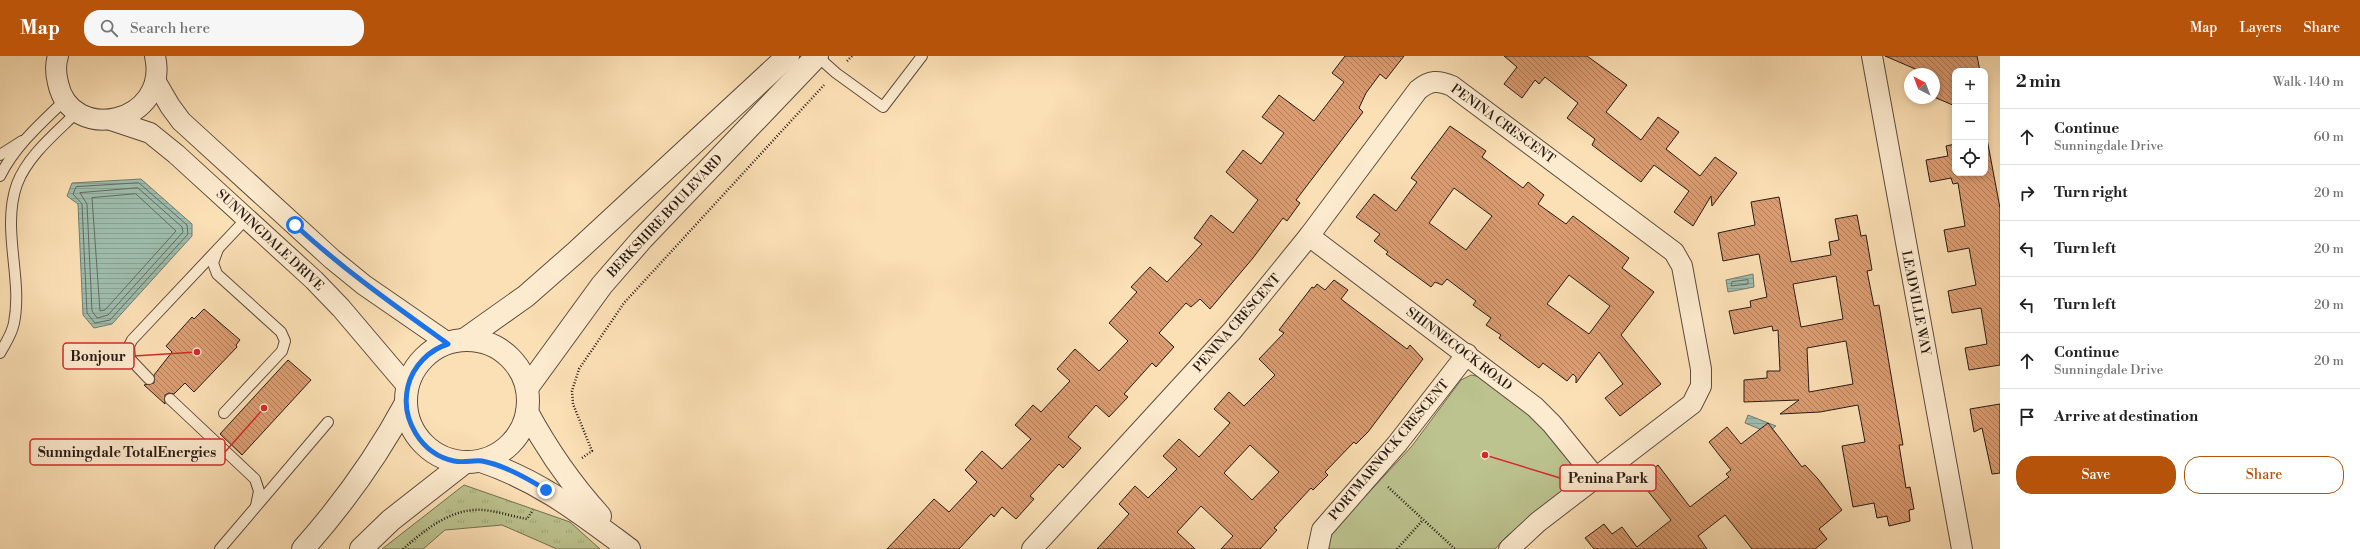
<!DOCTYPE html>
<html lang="en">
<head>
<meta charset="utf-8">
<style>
	:root { --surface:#fff; --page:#f6f6f6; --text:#222; --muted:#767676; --line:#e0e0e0; --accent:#b45309 }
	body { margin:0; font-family:"Libre Bodoni",serif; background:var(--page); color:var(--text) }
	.controls { position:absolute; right:12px; top:12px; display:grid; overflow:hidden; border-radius:8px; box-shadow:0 2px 6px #0003 }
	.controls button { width:36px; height:36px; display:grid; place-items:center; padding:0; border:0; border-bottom:1px solid var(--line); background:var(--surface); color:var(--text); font:20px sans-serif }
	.compass { position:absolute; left:1904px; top:12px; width:36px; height:36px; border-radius:50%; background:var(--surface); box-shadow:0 2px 6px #0003; rotate:318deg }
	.stop { position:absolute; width:12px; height:12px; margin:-9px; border:3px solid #1a73e8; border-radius:50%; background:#fff }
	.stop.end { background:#1a73e8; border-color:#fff; box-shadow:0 1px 4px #0008 }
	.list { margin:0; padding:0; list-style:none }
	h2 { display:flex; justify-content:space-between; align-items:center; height:52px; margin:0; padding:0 16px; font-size:17px }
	h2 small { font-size:13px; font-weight:400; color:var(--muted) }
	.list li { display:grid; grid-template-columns:26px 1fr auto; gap:12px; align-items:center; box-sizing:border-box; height:56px; padding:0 16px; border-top:1px solid var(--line) }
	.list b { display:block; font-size:15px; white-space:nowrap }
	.list p { margin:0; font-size:13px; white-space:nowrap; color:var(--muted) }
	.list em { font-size:13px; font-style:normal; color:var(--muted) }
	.actions { display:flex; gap:8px; padding:12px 16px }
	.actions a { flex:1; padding:9px 0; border:1px solid var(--accent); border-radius:16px; text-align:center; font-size:14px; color:var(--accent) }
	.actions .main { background:var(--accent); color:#fff }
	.icon { flex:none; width:22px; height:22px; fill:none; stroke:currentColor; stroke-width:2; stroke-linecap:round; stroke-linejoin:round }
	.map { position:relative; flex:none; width:2000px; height:493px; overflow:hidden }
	header { display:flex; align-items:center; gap:24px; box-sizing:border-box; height:56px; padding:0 20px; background:var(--accent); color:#fff }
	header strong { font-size:19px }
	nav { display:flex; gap:22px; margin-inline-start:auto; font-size:14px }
	.search { width:280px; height:36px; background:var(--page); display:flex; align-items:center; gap:10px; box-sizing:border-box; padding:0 14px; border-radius:16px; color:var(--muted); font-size:15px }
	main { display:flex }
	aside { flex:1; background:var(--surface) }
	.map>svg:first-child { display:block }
	.grass { fill:url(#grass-tufts); stroke:#727052 }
	.park { fill:#bcc38f; stroke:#727052 }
	.water { fill:url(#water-rules); stroke:#6f7d71 }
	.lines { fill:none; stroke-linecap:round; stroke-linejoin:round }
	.shore { stroke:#646c62; stroke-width:1 }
	.building { fill:url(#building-back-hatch); stroke:#281c16; fill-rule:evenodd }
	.service-casing { stroke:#5d4d3e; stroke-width:12 }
	.minor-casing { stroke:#5d4d3e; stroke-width:22 }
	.tertiary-casing { stroke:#5d4d3e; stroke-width:24 }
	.path { stroke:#281c16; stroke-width:2.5; stroke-dasharray:1 2; stroke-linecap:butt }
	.service { stroke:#fdebcf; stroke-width:10 }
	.minor { stroke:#fdebcf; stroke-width:20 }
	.tertiary { stroke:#fdebcf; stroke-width:22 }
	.route { stroke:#1a73e8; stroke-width:5 }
	.labels { text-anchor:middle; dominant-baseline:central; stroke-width:3.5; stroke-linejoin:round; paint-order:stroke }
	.street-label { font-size:13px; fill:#281c16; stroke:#fdebcf }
	.leader { fill:none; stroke:#d62828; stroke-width:1.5 }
	.callout-dot { fill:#d62828; stroke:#fdebcf; stroke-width:1.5 }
	.callout { fill:#fdebcf; stroke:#d62828; stroke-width:1.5 }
	.callout-label { font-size:14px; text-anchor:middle; font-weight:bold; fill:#281c16 }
</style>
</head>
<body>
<header>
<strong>Map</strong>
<div class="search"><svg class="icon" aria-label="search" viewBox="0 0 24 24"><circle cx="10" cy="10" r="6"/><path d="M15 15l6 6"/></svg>Search here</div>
<nav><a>Map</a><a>Layers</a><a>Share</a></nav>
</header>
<main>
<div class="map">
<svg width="2000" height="493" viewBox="0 0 2000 493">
	<defs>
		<pattern id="grass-tufts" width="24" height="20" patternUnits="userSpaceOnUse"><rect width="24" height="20" fill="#bcc38f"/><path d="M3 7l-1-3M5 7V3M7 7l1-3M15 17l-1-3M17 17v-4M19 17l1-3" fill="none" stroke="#a2a77b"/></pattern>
		<pattern id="water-rules" width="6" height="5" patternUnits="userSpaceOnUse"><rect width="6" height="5" fill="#9fbdad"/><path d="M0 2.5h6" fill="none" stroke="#89a294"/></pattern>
		<pattern id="building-back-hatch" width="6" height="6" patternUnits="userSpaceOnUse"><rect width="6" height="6" fill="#db9c71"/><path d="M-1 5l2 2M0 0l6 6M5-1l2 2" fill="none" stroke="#b27e5c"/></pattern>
	</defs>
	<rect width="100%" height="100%" fill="#fce0b5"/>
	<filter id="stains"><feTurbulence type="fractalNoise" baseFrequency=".005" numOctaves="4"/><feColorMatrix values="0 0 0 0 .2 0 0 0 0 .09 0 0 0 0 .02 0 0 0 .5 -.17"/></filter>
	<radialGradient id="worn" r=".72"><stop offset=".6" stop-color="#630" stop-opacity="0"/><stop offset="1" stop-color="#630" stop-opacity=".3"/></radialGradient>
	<polygon class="grass" points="464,429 570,466 600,493 557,493 502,469 445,474 423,493 382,493"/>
	<polygon class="park" points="1471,319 1481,321 1535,362 1573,408 1574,422 1571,428 1506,481 1495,493 1328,493 1329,483 1333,475 1412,390 1461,324"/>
	<g class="water">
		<polygon points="141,123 192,168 192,180 112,268 94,272 83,259 78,148 67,140 72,127"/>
		<polygon points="1753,218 1754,231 1728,236 1726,224"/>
		<polygon points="1748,359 1776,370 1766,378 1762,374 1745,367"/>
	</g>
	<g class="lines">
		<g class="shore">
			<polygon points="139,127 187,169 188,178 110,264 95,267 87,257 82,148 73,138 76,131"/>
			<polygon points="138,132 182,171 183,176 108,259 97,262 92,255 87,148 80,137"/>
			<polygon points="136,138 176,175 105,254 100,255 92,142"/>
			<polygon points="1748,224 1748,228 1731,230 1732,226"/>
		</g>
	</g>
	<g class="building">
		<polygon points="1345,0 1404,0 1386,23 1380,18 1366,37 1359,52 1363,56 1296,144 1300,147 1287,165 1283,162 1253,202 1210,253 1200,243 1191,251 1186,247 1159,277 1174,291 1156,311 1152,307 1124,338 1128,341 1109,361 1096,349 1068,381 1081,392 1063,412 1059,408 1030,440 1034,443 1016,463 1002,451 994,461 991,458 959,493 887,493 934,443 949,456 977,426 965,414 982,395 1002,413 1031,383 1015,369 1033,349 1041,356 1070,325 1057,313 1075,293 1099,315 1128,285 1109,267 1137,236 1131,231 1150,211 1167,226 1202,188 1194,182 1211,159 1233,177 1258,144 1226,116 1243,94 1261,108 1284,77 1262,61 1279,39 1314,65 1344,26 1332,17"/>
		<polygon points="1504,0 1587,0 1627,29 1606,56 1641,84 1658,61 1679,76 1666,93 1700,120 1715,101 1737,117 1712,150 1711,140 1693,170 1674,156 1689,135 1654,109 1641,126 1592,89 1595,83 1567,62 1578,47 1545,21 1539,28 1535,24 1522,42 1504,28 1517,11"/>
		<polygon points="1885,0 1977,0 1980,15 1955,15 1955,50 1934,41 1934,18 1927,18"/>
		<path d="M1450,70L1486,95L1482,101L1523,132L1528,126L1544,139L1538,148L1566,168L1573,160L1629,202L1622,212L1654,236L1621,279L1661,328L1620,360L1605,342L1623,328L1599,296L1576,327V321L1573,318L1567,325L1543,307L1539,312L1499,282L1501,279L1486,269L1491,262L1473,249L1476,245L1447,223L1442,229L1435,226L1431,231L1386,198L1388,196L1374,185L1380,178L1356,161L1374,138L1396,155L1417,126L1411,122ZM1454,132L1492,160L1466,194L1429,167ZM1569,219L1610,250L1589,278L1547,248Z"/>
		<polygon points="1985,83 1987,83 2000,152 2000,309 1969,314 1965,292 1987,288 1981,252 1952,257 1948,235 1976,229 1969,192 1948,196 1944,174 1965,170 1958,127 1953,128 1951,122 1930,126 1926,104 1948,100 1946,90 1955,88 1955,117 1985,117"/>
		<path d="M1779,141L1791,206L1831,199L1829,186L1839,184L1835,163L1857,159L1861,180L1866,179L1872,214L1867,215L1874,250L1879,249L1903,389H1899L1906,432L1910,431L1914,453L1909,454L1910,465L1889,470L1887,460L1877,462L1874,447L1853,451L1842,390L1865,386L1858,349L1820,356L1780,358L1799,344L1744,346V324L1767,322V315H1780L1778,274L1773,275L1772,270L1734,278L1729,255L1751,251L1750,245L1767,241L1759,198L1723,205L1718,177L1755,169L1751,146ZM1836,220L1843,263L1801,271L1793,228ZM1846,285L1853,328L1809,336L1807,292Z"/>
		<path d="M1334,224L1348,234L1341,243L1407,293L1410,289L1423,303L1368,376L1356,388L1354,386L1325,416L1328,419L1313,434L1311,432L1274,472L1277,474L1260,493H1221L1233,480L1201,450L1177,476L1195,493H1097L1129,458L1119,448L1135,430L1148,442L1177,413L1163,400L1179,383L1199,401L1230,367L1214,353L1229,336L1244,350L1275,319L1259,303L1284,277L1279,274L1312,231L1314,232L1317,228L1325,234ZM1250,389L1279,416L1252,444L1224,417Z"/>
		<polygon points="204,253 240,284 236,289 237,291 194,336 185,327 174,338 169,337 165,339 165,348 144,329 154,327 154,319 172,296 166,290 192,261 194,263"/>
		<polygon points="288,304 311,324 242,399 220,378"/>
		<polygon points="2000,348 2000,417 1992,418 1982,372 1974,376 1970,353"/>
		<polygon points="1768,367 1802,411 1805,409 1818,423 1842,454 1819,473 1827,483 1815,493 1752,493 1725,459 1698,480 1707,493 1594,493 1585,482 1604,468 1612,478 1622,471 1637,491 1671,464 1639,424 1658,409 1690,451 1729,421 1726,418 1731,414 1709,386 1727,371 1741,388"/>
	</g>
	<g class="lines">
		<defs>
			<g id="service">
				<polyline points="817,0 836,17 883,51 922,0"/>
				<polyline points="0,99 22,85"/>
				<path d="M0,120C15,90 41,67 65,44"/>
				<polyline points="218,193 213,207 217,218 281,276 285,285 282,295 224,357"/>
				<path d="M0,297C5,288 12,278 14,267C23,222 1,173 17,128C28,99 56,77 77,56"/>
				<polyline points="149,323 130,303 129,290 132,284 247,162"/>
				<polyline points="170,343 255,423 259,435 256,450"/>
				<polyline points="220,493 328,366"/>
			</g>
			<g id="minor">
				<path d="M58,0C55,9 56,19 58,27C71,89 170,67 155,0"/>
				<polyline points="1872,0 1962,493"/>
				<polyline points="156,26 170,50 181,65 332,203 364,229 448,287"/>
				<polyline points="111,64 150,77 176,98 314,224 341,252 408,331"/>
				<polyline points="1309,180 1535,351 1552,368 1595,421"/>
				<path d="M1032,493L1232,275L1309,180L1418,34C1430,24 1438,24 1452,30L1674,196L1682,210L1701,313V330L1692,348L1538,466L1509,493"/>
				<polyline points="1318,493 1322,474 1397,388 1467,298"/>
			</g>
			<g id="tertiary">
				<circle cx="467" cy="345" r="61"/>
				<polyline points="464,284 526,240 575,197 788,0"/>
				<polyline points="527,332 602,229 642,183 817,0"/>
				<path d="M527,356C548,395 571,428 600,460"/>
				<path d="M481,405C540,425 579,456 629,493"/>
				<path d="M303,493C343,448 377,401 406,347"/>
				<polyline points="361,493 391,464 465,406"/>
			</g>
		</defs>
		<use href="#service" class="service-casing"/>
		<use href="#minor" class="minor-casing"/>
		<use href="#tertiary" class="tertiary-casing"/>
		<g class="path">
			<polyline points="847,5 852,0"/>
			<polyline points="582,402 592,395 573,348 572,335 579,313 624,247 824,29"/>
			<polyline points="1388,431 1455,493"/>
			<path d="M403,493C427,472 456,448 491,455C503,457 515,461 527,463L533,454"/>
			<polyline points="1397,493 1423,464"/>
		</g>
		<use href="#service" class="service"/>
		<use href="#minor" class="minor"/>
		<use href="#tertiary" class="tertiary"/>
	</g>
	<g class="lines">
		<path class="route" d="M295,169C344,214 394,249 448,288C429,294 413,310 408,330C400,363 421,398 454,405C464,407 473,404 482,405C504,409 527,422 546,434"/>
	</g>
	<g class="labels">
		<g class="street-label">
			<text transform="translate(1503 68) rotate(36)">PENINA CRESCENT</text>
			<text transform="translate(665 160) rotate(-47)">BERKSHIRE BOULEVARD</text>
			<text transform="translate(270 184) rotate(43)">SUNNINGDALE DRIVE</text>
			<text transform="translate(1916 247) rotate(79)">LEADVILLE WAY</text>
			<text transform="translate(1237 267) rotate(-49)">PENINA CRESCENT</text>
			<text transform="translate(1459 293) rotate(37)">SHINNECOCK ROAD</text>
			<text transform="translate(1389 394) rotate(-50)">PORTMARNOCK CRESCENT</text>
		</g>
	</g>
	<path class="leader" d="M197 296L134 300M264 352L225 396M1485 399L1560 422"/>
	<g class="callout-dot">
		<circle cx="197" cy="296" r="4"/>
		<circle cx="264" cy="352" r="4"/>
		<circle cx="1485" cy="399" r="4"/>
	</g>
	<g class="callout">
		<rect x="63" y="287" width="71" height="26" rx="4"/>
		<rect x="30" y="383" width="195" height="26" rx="4"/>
		<rect x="1560" y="409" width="96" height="26" rx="4"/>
	</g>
	<g class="callout-label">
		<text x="98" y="305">Bonjour</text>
		<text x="127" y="401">Sunningdale TotalEnergies</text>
		<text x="1608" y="427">Penina Park</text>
	</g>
	<rect width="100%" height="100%" filter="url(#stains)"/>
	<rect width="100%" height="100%" fill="url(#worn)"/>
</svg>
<div class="controls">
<button>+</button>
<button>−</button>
<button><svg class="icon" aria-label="locate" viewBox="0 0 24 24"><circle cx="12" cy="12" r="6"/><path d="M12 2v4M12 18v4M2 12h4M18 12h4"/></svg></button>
</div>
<svg class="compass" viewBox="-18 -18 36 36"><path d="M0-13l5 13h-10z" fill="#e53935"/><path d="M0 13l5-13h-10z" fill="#767676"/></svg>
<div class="stop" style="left:295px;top:169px"></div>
<div class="stop end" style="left:546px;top:434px"></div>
</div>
<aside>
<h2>2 min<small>Walk · 140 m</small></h2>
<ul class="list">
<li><svg class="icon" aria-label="ahead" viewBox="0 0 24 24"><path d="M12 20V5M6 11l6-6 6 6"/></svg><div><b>Continue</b><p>Sunningdale Drive</p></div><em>60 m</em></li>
<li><svg class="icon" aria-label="right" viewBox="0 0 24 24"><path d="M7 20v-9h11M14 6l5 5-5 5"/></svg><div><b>Turn right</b></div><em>20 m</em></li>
<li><svg class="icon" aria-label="left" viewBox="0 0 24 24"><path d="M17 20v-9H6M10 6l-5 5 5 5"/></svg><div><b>Turn left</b></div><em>20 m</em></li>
<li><svg class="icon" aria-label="left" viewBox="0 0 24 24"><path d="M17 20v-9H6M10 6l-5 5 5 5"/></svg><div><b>Turn left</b></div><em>20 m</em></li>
<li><svg class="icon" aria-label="ahead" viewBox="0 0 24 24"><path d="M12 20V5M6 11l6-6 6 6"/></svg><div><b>Continue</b><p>Sunningdale Drive</p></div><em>20 m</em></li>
<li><svg class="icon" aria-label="arrive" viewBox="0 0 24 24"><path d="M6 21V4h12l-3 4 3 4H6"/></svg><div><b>Arrive at destination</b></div></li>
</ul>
<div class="actions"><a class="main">Save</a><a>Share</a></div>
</aside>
</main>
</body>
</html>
